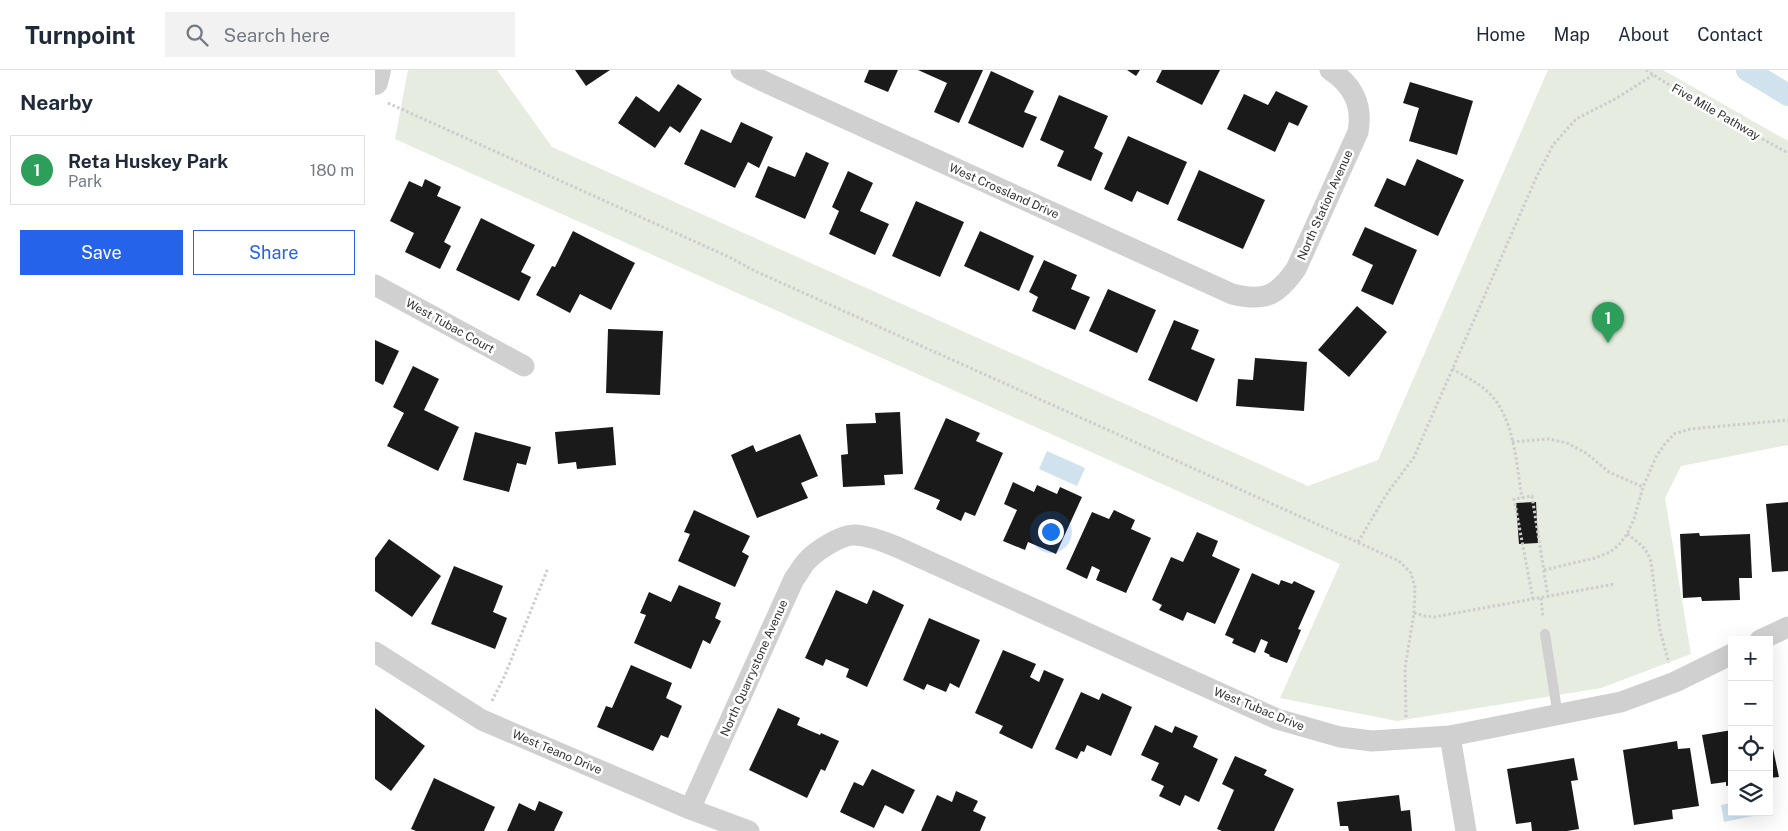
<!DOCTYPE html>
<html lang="en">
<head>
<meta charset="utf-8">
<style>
	:root { --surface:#fff; --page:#f2f2f3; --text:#1f2937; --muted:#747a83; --line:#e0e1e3; --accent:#2563eb }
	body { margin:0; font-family:"Public Sans",sans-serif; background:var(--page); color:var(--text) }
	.controls { position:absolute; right:15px; bottom:15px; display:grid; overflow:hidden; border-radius:0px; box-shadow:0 5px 20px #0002 }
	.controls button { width:45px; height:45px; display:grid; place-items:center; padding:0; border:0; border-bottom:1px solid var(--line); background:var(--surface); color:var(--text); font:25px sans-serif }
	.you { position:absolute; left:675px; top:461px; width:18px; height:18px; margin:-12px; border:4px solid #fff; border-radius:50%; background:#1a73e8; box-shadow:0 0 0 8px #1a73e833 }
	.badge { display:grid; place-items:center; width:32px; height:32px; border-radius:50%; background:var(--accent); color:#fff; font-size:16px; font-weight:700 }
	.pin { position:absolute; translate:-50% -41px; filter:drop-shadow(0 1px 2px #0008) }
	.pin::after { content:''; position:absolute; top:26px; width:18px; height:15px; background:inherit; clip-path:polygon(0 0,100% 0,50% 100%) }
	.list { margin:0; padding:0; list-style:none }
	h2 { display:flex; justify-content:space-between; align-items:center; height:65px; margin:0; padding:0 20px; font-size:21px }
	h2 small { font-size:16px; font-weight:400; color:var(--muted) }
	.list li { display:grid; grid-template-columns:32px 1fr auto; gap:15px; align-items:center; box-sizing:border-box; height:70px; margin:0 10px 10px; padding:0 10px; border:1px solid var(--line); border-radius:0px }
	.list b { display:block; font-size:19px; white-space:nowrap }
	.list p { margin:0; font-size:16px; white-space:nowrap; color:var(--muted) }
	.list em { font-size:16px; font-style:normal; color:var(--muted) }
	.actions { display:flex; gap:10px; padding:15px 20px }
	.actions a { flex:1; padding:11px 0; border:1px solid var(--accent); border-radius:0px; text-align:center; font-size:18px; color:var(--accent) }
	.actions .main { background:var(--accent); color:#fff }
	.icon { flex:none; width:28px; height:28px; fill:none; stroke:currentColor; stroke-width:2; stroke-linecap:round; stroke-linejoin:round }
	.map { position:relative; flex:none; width:1413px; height:761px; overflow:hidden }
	header { display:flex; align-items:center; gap:30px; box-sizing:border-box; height:70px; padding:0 25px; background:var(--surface); border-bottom:1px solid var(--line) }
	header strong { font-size:24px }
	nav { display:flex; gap:28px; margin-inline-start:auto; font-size:18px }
	.search { width:350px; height:45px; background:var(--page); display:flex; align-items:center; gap:12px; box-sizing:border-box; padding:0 18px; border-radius:0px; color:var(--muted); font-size:19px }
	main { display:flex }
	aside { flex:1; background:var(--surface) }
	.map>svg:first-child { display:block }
	.green { fill:#e6ecdf }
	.water { fill:#cfe2ee }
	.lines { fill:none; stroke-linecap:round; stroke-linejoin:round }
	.canal { stroke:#cfe2ee; stroke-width:22 }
	.building { fill:#1a1a1a }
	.path { stroke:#cdcdcd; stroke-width:3; stroke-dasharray:2.5 2.5; stroke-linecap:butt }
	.service { stroke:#d0d0d0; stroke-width:10 }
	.minor { stroke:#d0d0d0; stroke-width:21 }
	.tertiary { stroke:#d0d0d0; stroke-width:26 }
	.labels { text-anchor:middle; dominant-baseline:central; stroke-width:5; stroke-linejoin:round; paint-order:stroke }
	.street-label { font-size:12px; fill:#333; stroke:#fff }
</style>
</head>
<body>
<header>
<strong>Turnpoint</strong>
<div class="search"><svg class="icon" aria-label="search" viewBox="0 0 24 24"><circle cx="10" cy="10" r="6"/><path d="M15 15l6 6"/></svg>Search here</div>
<nav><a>Home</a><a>Map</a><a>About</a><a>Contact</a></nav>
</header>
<main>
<aside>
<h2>Nearby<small></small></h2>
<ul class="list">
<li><span class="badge" style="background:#2e9e5b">1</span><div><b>Reta Huskey Park</b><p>Park</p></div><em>180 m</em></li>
</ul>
<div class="actions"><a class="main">Save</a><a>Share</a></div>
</aside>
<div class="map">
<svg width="1413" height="761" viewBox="0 0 1413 761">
	<rect width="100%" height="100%" fill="#fff"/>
	<polygon class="green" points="33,0 122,0 177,77 933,416 1003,390 1173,0 1288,0 1413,71 1413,375 1306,396 1290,428 1316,584 1226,618 1022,651 905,628 965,494 20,69"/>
	<g class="water">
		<polygon points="672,381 710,398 702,416 664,399"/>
		<polygon points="1357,733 1357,742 1388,742 1388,744 1349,752 1346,735"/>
	</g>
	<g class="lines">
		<polyline class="canal" points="1372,0 1413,25"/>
	</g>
	<g class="building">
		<polygon points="200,0 235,0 211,16"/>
		<polygon points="494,0 523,0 513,22 489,12"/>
		<polygon points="543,0 608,0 584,53 559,42 572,13"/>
		<polygon points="752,0 765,0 761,6"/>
		<polygon points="787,0 845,0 827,35 781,12"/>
		<polygon points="616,1 659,21 649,42 662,47 648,78 593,53"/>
		<polygon points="1035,12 1098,31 1082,85 1034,71 1044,38 1028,33"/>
		<polygon points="303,14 327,29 305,63 295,56 280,78 243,53 261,26 284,42"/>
		<polygon points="901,21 933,36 923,56 914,52 900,82 852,59 869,24 893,35"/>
		<polygon points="684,25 733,46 719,78 728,83 716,111 682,96 689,81 665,70"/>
		<polygon points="366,52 398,67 384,98 373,92 360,118 309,94 326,59 356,73"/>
		<polygon points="753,66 812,92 793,135 762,121 757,132 729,119"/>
		<polygon points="431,82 454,93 430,149 380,127 393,96 420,107"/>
		<polygon points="1042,89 1089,110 1063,166 999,136 1012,108 1030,116"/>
		<polygon points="824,100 890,130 868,179 802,150"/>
		<polygon points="473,101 498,113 485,141 514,154 500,185 454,164 464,141 457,137"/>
		<polygon points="50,109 66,117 62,126 86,137 69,172 76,176 65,199 30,182 39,163 15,151 34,111 47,117"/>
		<polygon points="541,131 589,152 565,207 517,186"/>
		<polygon points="106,148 160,175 146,202 156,207 144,231 81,200"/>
		<polygon points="990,157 1042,180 1018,235 986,221 998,195 977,185"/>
		<polygon points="198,161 260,193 236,240 205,224 195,243 161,225 177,196 180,197"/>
		<polygon points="605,161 659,186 644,221 589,196"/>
		<polygon points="669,190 702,205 696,219 715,227 700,260 657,241 663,227 654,222"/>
		<polygon points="733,219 781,240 762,283 714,261"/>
		<polygon points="982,236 1012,262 974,307 943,280"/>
		<polygon points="799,250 824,260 816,279 840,289 822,332 773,310"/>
		<polygon points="233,259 288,261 285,325 231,323"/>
		<polygon points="0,270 24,281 8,315 0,311"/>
		<polygon points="880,288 932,292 929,341 861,336 863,309 878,310"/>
		<polygon points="38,296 64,309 49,340 84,357 63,401 12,376 29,343 18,337"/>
		<polygon points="525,342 528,404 509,405 510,415 468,417 466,385 473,384 471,354 501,353 500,343"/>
		<polygon points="571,348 605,363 601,371 628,383 600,446 590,442 586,451 561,439 565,430 539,419"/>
		<polygon points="238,357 241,395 202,399 201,392 183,394 180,362"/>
		<polygon points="100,362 156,377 151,395 142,393 134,422 88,410"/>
		<polygon points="425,364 443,406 426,413 433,428 382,448 356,385 378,375 381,382"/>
		<polygon points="638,412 659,422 662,415 682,424 685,417 707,427 681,484 653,472 650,480 628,471 642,440 629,434"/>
		<polygon points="1161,432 1163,473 1144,474 1141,433"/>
		<polygon points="1413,432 1413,501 1397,502 1391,434"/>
		<polygon points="319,440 375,466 367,482 374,486 360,517 303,491 315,464 309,462"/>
		<polygon points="739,440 760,450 756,459 776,468 751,523 721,510 725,500 717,496 712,509 691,499 717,442 734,449"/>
		<polygon points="822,462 843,471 837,486 865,499 840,554 812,542 808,551 784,540 787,535 777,530 796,487 808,492"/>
		<polygon points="1324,463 1325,466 1375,464 1377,508 1364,508 1365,530 1327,531 1326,527 1308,528 1305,464"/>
		<polygon points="14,469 66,506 37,547 0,521 0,488"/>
		<polygon points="79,496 128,516 118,542 132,548 120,579 56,554"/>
		<polygon points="877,503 904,515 906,510 917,514 919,511 940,521 923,559 926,560 912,593 894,586 895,585 889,582 893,572 886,569 880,583 857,573 859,569 850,565"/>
		<polygon points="304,515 346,533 340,548 346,551 335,574 328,570 316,599 259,573 271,545 265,543 274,522 296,532"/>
		<polygon points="461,520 492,534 498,520 529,535 492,617 471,607 474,599 451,589 448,596 430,588"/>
		<polygon points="554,548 605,570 584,618 575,613 571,622 552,614 549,620 528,610"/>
		<polygon points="628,580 661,594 655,607 664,612 669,600 689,609 657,679 624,663 628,656 600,643"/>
		<polygon points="256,595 297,613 291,628 307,636 293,668 286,665 278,681 222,657 231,636 237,638"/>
		<polygon points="706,622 724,630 727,623 757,637 736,686 712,675 709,682 706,681 702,689 680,679"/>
		<polygon points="0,638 50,676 16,721 0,709"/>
		<polygon points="403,638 425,648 422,655 445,665 446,663 464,671 450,701 446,699 432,728 374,700"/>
		<polygon points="780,655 797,663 800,656 823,666 818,677 843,689 824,732 810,725 805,736 784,726 789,716 776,710 784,693 766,685"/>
		<polygon points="1357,660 1357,715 1351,716 1351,712 1336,714 1327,665"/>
		<polygon points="1394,660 1404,707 1394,708"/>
		<polygon points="1302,671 1303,679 1315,678 1324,736 1297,740 1298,749 1259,755 1248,680"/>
		<polygon points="860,686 892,700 889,705 919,719 899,761 847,761 842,759 859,720 847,714"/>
		<polygon points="1199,688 1203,710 1196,711 1204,759 1192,761 1157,761 1156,752 1141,754 1132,699"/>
		<polygon points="497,699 540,720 528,744 510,735 499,758 465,742 479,712 488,716"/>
		<polygon points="59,708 120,737 109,761 41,761 36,759"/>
		<polygon points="581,721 603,731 598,741 611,747 605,761 546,761 562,725 577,732"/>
		<polygon points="1024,725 1026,741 1035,740 1037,761 974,761 973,756 965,756 962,732"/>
		<polygon points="164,731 188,742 179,761 132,761 144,733 160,741"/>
	</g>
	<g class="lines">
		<g class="path">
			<polyline points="1271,0 1319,31 1413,83"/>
			<polyline points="13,33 354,187 380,201 1024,491 1036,503 1040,518 1039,543 1030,598 1031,648"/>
			<path d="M1077,299C1094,308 1113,318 1123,334C1140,360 1142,398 1147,428"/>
			<polyline points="1137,372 1173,369 1192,373 1211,383 1234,402 1268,417"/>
			<path d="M1252,464C1264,473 1272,478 1276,492L1285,561L1294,593"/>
			<polyline points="983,472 1011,425 1039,387 1161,108 1178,75 1201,49 1242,28 1278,5"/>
			<polyline points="1169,500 1220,488 1235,482 1244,475 1252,464 1259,449 1268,417 1281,387 1289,375 1299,364 1315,359 1413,350"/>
			<polyline points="1166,528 1168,548"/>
			<polyline points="1158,529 1139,429 1157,426 1173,527"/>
			<polyline points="1039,543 1050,546 1059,547 1240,514"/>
			<polyline points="117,631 130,605 173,498"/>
		</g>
		<polyline class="service" points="1170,564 1183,646"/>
		<g class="minor">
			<path d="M366,0L390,12L857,224C890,232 902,226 921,199L983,62C988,35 978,15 955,0"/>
			<polyline points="0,215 149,296"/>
			<polyline points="1385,570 1413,557"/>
			<polyline points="0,582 107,650 315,739 374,761"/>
			<polyline points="1075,666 1091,761"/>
			<path d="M315,739L419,509C423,504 426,498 430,493C439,482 466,464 480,465C495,466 508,471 522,477L902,649L965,667L997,671L1075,666L1246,632L1300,612L1357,584"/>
		</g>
		<polyline class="tertiary" points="0,12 3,0"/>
	</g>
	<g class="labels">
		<g class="street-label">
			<text transform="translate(1341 42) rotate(30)">Five Mile Pathway</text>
			<text transform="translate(629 121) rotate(24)">West Crossland Drive</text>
			<text transform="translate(950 135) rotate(-66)">North Station Avenue</text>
			<text transform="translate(75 256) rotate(29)">West Tubac Court</text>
			<text transform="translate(379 598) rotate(-66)">North Quarrystone Avenue</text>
			<text transform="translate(884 639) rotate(22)">West Tubac Drive</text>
			<text transform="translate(182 682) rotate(23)">West Teano Drive</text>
		</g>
	</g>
</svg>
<div class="controls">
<button>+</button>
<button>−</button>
<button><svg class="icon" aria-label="locate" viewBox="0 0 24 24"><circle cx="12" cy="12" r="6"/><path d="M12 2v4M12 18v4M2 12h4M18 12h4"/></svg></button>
<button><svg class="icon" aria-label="layers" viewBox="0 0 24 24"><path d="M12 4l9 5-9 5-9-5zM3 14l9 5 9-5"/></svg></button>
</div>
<div class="you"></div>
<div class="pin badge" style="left:1233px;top:273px;background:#2e9e5b">1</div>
</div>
</main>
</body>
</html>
